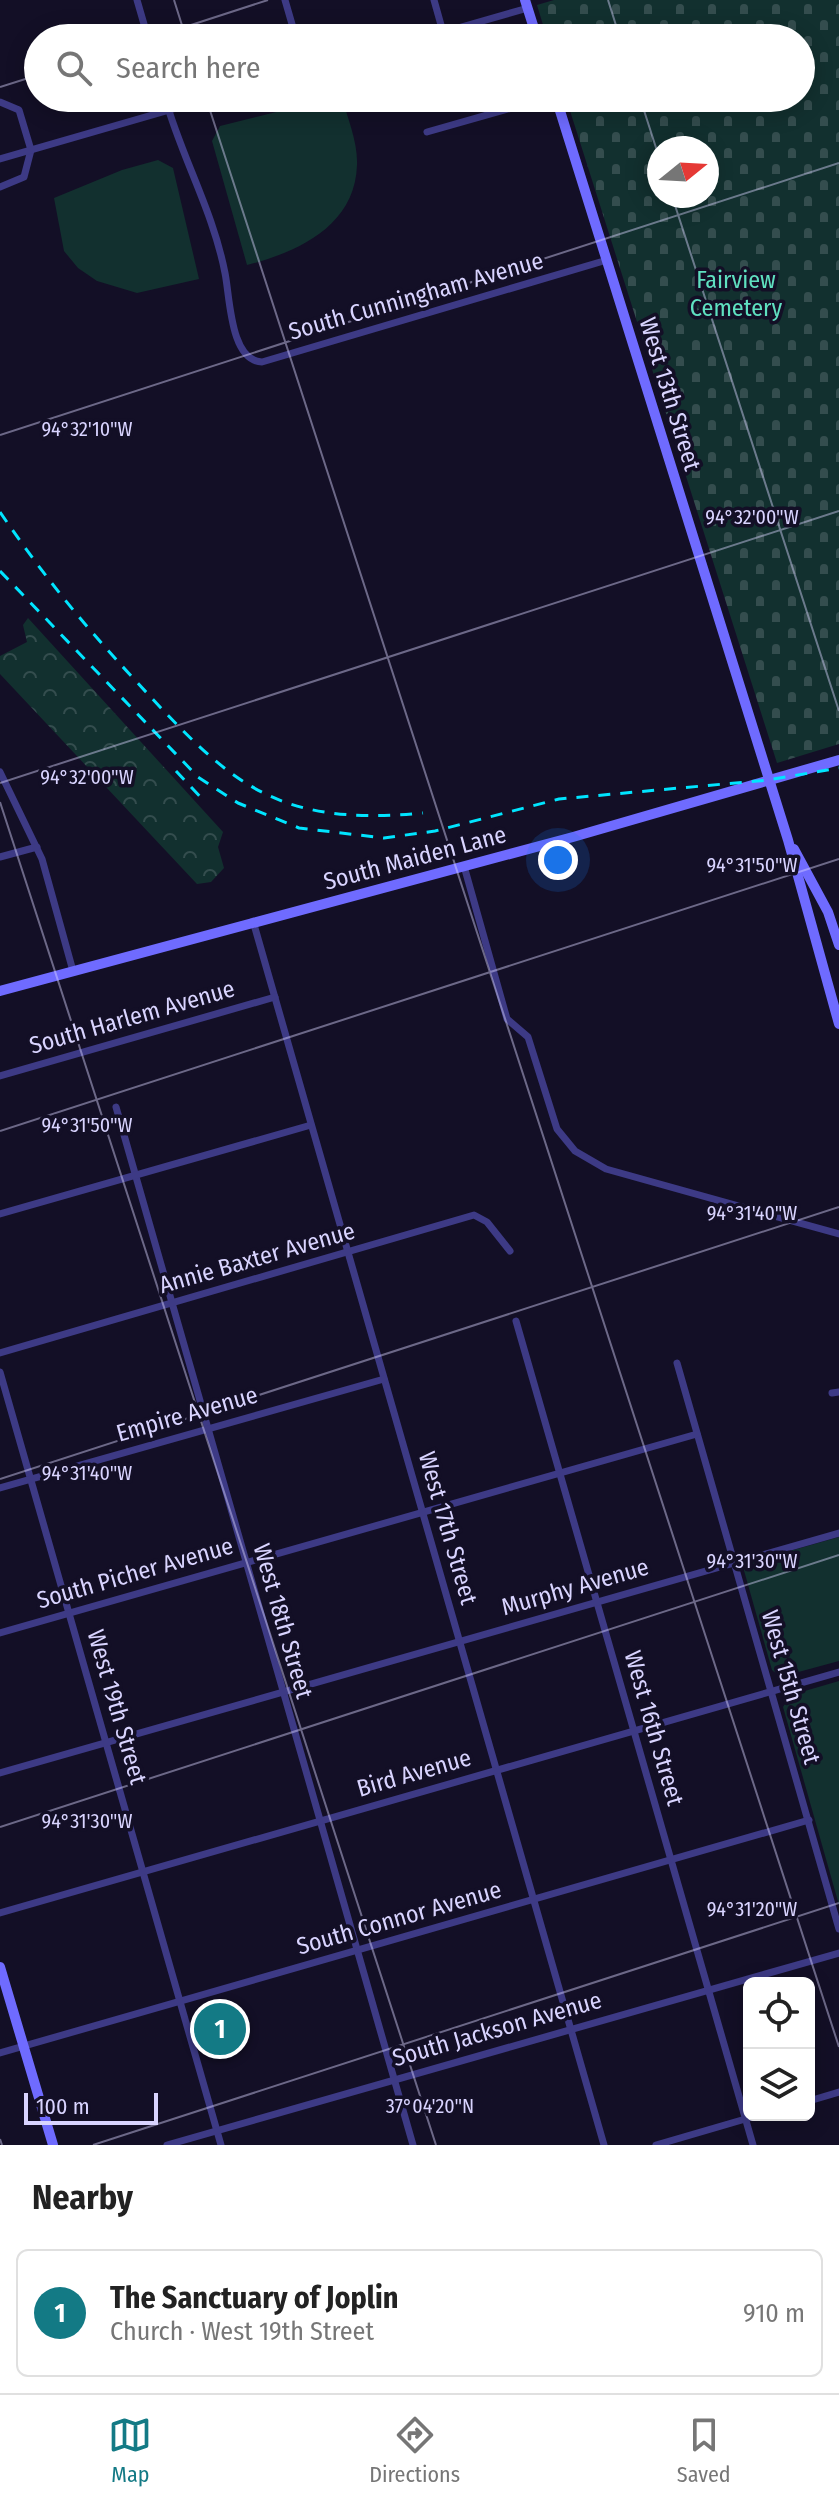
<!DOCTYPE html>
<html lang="en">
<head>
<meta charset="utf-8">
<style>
	:root { --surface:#fff; --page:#f2f2f2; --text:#222; --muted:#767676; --line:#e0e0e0; --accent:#137a85 }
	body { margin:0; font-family:"Fira Sans Condensed",sans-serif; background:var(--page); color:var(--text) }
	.controls { position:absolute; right:24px; bottom:24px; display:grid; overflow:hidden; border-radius:12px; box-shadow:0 4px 20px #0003 }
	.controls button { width:72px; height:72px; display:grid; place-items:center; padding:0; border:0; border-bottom:2px solid var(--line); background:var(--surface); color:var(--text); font:40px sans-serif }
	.compass { position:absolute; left:647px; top:136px; width:72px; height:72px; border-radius:50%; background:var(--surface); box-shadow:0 4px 20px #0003; rotate:72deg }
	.scale { position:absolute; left:24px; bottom:20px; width:134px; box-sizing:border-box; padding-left:8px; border:4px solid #d9d4ff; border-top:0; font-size:22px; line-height:28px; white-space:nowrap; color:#d9d4ff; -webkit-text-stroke:6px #130f26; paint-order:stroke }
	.you { position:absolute; left:558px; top:860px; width:28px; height:28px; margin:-20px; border:6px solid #fff; border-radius:50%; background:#1a73e8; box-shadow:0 0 0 12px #1a73e833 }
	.badge { display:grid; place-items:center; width:52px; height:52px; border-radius:50%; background:var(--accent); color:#fff; font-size:26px; font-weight:700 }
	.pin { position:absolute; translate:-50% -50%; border:4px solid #fff; box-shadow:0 2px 8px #0006 }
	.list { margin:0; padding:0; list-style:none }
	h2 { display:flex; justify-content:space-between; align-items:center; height:104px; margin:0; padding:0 32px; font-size:34px }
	h2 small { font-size:26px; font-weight:400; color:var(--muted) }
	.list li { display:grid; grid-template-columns:52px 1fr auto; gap:24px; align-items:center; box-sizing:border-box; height:128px; margin:0 16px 16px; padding:0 16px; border:2px solid var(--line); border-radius:12px }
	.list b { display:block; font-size:30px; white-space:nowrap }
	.list p { margin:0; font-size:26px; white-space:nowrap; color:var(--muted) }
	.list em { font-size:26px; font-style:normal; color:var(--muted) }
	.icon { flex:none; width:44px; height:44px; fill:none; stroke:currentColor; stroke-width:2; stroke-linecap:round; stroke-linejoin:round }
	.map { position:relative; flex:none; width:839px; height:2145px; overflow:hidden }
	.search { position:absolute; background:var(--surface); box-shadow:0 4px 20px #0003; left:24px; right:24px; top:24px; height:88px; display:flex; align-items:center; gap:20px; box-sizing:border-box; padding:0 28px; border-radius:44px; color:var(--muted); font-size:30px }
	.sheet { height:248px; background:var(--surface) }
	nav { display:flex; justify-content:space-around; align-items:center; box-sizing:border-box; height:112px; border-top:2px solid var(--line); background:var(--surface); font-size:22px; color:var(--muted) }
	nav a { display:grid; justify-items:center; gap:4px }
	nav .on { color:var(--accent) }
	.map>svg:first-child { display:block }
	.green { fill:#12302f }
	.forest { fill:url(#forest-crowns) }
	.cemetery { fill:url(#cemetery-stones); fill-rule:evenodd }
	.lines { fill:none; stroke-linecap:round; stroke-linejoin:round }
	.street { stroke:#3d3a85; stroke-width:7 }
	.secondary { stroke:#6f6bff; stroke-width:10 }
	.rail { stroke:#00e5ff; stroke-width:3; stroke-dasharray:12 10; stroke-linecap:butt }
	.ticks { fill:none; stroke:#d9d4ff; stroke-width:2; stroke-opacity:0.45 }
	.labels { text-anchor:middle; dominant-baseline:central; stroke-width:7; stroke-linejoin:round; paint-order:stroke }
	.park-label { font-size:24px; fill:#5fe0c0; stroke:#130f26 }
	.street-label { font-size:24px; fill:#d9d4ff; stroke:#130f26 }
	.ticks-label { font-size:20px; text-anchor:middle; fill:#d9d4ff; stroke:#130f26; stroke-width:7; stroke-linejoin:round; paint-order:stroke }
</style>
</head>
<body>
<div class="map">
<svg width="839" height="2145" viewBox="0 0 839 2145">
	<defs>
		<pattern id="forest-crowns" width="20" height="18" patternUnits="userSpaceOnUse" patternTransform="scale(2)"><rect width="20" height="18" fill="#12302f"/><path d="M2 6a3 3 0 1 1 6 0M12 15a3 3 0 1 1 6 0" fill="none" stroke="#344d4e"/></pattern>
		<pattern id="cemetery-stones" width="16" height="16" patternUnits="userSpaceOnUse" patternTransform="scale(2)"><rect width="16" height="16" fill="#12302f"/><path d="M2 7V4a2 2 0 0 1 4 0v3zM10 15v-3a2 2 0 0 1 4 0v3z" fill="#344d4e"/></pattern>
	</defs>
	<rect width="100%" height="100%" fill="#130f26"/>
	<g class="green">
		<path d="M333,98H342C348,119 358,143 357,165C355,226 298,252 247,265L212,141L220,126Z"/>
		<polygon points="158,160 173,168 199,279 137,293 97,281 78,268 64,251 54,198 122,170"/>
		<polygon points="839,1537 839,1661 780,1677 772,1670 743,1567 748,1563"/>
		<polygon points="839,1681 839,1905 783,1707 791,1695"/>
	</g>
	<polygon class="forest" points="28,618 223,832 218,847 224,868 211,882 197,884 0,674 0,656 27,642 23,625"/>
	<path class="cemetery" d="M554,0H839V744L777,763L566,98H801V38H547L537,5ZM659,148H707V196H659Z"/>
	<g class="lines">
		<g class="street">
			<polyline points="137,0 148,38"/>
			<polyline points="285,0 296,38"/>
			<polyline points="434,0 443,32"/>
			<polyline points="423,38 528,8"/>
			<path d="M165,98C182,158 213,211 225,273C230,297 230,361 262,362L607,260"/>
			<polyline points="0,102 19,110 31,150 24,177 0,187"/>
			<polyline points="427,132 547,98"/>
			<polyline points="0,159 211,98"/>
			<polyline points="0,772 42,859 73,971"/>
			<polyline points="0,857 37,847"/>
			<polyline points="464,866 507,1019 528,1037 557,1129 575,1151 606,1169 839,1234"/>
			<polyline points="253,921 604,2145"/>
			<polyline points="0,1076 275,997"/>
			<polyline points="116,1107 413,2145"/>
			<polyline points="0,1214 311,1125"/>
			<polyline points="516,1321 753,2145"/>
			<polyline points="0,1353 474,1215 487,1222 510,1251"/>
			<polyline points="677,1363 839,1929"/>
			<polyline points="0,1372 221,2145"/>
			<polyline points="832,1393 839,1392"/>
			<polyline points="0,1488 384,1379"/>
			<polyline points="0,1633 697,1434"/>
			<polyline points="0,1773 839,1533"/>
			<polyline points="0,1913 839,1672"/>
			<polyline points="0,2053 809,1820"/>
			<polyline points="809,2101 839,2092"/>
			<polyline points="167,2145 839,1953"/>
			<polyline points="656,2145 759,2115"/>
		</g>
		<g class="secondary">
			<polyline points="525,0 537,38"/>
			<polyline points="556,98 788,840 839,1024"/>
			<polyline points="794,849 828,912 839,945"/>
			<polyline points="0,991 573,837 839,760"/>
			<polyline points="0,1967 53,2145"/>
		</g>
		<g class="rail">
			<path d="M0,512C43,575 82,623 134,679C230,783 273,827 423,813"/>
			<polyline points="0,571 198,777 238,803 299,828 384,838 435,831 559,799 768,780 839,768"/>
			<polyline points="176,771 206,803"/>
		</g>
	</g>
	<path class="ticks" d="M174,0L186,38M608,0L620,38M151,38L268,0M0,87L38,75M206,98L839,2047M640,98L659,157M672,196L839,711M0,435L839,163M0,783L839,511M0,802L436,2145M0,1131L839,859M0,1479L839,1207M0,1827L839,1555M0,2139L2,2145M93,2145L839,1903"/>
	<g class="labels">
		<g class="park-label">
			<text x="736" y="280">Fairview<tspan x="736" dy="28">Cemetery</tspan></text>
		</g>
		<g class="street-label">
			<text transform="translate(416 296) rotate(-16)">South Cunningham Avenue</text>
			<text transform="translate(670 394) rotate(73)">West 13th Street</text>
			<text transform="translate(415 858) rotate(-15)">South Maiden Lane</text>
			<text transform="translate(132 1017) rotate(-16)">South Harlem Avenue</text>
			<text transform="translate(257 1258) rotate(-16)">Annie Baxter Avenue</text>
			<text transform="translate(187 1414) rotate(-16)">Empire Avenue</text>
			<text transform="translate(448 1528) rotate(74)">West 17th Street</text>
			<text transform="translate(135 1573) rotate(-16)">South Picher Avenue</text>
			<text transform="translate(575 1587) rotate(-16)">Murphy Avenue</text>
			<text transform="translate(283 1621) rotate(74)">West 18th Street</text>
			<text transform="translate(791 1687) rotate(74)">West 15th Street</text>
			<text transform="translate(117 1707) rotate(74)">West 19th Street</text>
			<text transform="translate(654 1728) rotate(74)">West 16th Street</text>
			<text transform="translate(414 1773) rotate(-16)">Bird Avenue</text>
			<text transform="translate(399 1918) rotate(-16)">South Connor Avenue</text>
			<text transform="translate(497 2029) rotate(-16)">South Jackson Avenue</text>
		</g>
	</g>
	<g class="ticks-label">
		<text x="87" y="436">94°32'10"W</text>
		<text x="752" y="524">94°32'00"W</text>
		<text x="87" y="784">94°32'00"W</text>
		<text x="752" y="872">94°31'50"W</text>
		<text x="87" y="1132">94°31'50"W</text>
		<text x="752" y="1220">94°31'40"W</text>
		<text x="87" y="1480">94°31'40"W</text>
		<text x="752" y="1568">94°31'30"W</text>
		<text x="87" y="1828">94°31'30"W</text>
		<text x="752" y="1916">94°31'20"W</text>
		<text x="430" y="2113">37°04'20"N</text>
	</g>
</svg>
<div class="controls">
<button><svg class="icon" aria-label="locate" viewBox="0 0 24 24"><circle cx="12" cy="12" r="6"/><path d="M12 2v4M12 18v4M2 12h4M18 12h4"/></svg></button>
<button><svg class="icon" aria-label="layers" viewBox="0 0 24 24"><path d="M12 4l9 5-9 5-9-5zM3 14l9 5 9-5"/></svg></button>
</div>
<svg class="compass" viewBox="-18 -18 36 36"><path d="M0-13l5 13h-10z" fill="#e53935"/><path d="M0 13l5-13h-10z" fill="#767676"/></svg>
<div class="scale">100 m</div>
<div class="you"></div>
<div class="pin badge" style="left:220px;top:2029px">1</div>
<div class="search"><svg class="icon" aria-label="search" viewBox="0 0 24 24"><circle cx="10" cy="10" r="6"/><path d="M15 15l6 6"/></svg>Search here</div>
</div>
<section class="sheet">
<h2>Nearby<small></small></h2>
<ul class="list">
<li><span class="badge">1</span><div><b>The Sanctuary of Joplin</b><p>Church · West 19th Street</p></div><em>910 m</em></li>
</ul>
</section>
<nav>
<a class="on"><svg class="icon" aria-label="map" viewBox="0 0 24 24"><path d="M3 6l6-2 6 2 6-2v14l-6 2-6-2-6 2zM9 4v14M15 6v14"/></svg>Map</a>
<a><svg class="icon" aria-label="directions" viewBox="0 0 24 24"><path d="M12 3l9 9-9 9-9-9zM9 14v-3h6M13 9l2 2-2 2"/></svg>Directions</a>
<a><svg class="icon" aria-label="saved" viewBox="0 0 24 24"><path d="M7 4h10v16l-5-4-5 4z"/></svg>Saved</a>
</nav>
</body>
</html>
